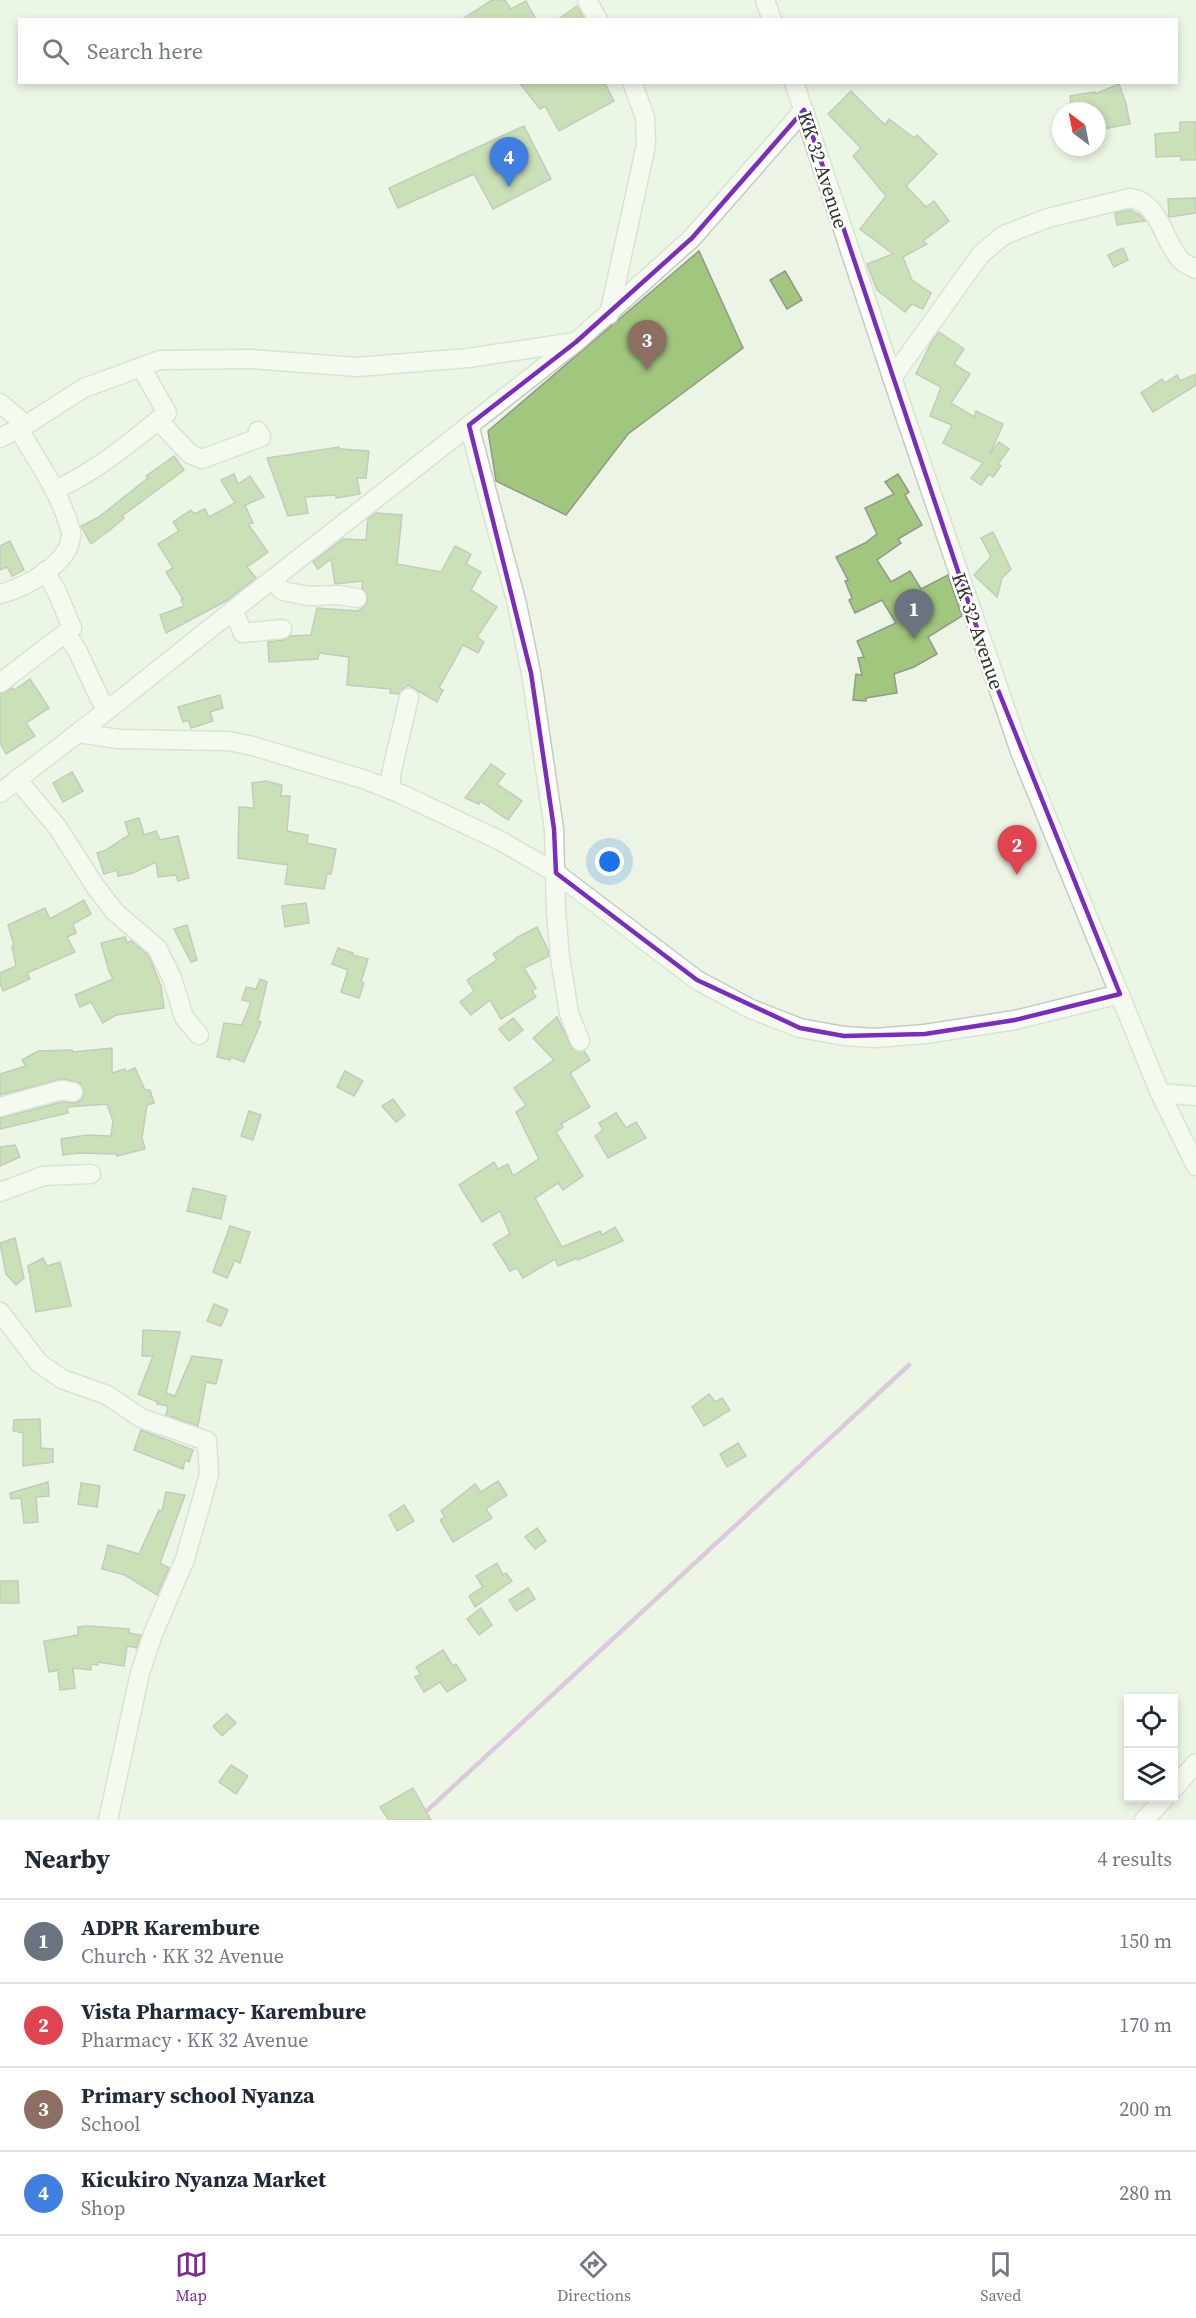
<!DOCTYPE html>
<html lang="en">
<head>
<meta charset="utf-8">
<style>
	:root { --surface:#fff; --page:#f2f2f3; --text:#1f2937; --muted:#747a83; --line:#e0e1e3; --accent:#7f2795 }
	body { margin:0; font-family:"Source Serif 4",serif; background:var(--page); color:var(--text) }
	.controls { position:absolute; right:18px; bottom:18px; display:grid; overflow:hidden; border-radius:0px; box-shadow:0 3px 9px #0003 }
	.controls button { width:54px; height:54px; display:grid; place-items:center; padding:0; border:0; border-bottom:2px solid var(--line); background:var(--surface); color:var(--text); font:30px sans-serif }
	.compass { position:absolute; left:1052px; top:102px; width:54px; height:54px; border-radius:50%; background:var(--surface); box-shadow:0 3px 9px #0003; rotate:328deg }
	.you { position:absolute; left:610px; top:862px; width:21px; height:21px; margin:-15px; border:4px solid #fff; border-radius:50%; background:#1a73e8; box-shadow:0 0 0 9px #1a73e833 }
	.badge { display:grid; place-items:center; width:39px; height:39px; border-radius:50%; background:var(--accent); color:#fff; font-size:20px; font-weight:700 }
	.pin { position:absolute; translate:-50% -50px; filter:drop-shadow(0 2px 3px #0008) }
	.pin::after { content:''; position:absolute; top:32px; width:21px; height:18px; background:inherit; clip-path:polygon(0 0,100% 0,50% 100%) }
	.list { margin:0; padding:0; list-style:none }
	h2 { display:flex; justify-content:space-between; align-items:center; height:78px; margin:0; padding:0 24px; font-size:26px }
	h2 small { font-size:20px; font-weight:400; color:var(--muted) }
	.list li { display:grid; grid-template-columns:39px 1fr auto; gap:18px; align-items:center; box-sizing:border-box; height:84px; padding:0 24px; border-top:2px solid var(--line) }
	.list b { display:block; font-size:22px; white-space:nowrap }
	.list p { margin:0; font-size:20px; white-space:nowrap; color:var(--muted) }
	.list em { font-size:20px; font-style:normal; color:var(--muted) }
	.icon { flex:none; width:33px; height:33px; fill:none; stroke:currentColor; stroke-width:2; stroke-linecap:round; stroke-linejoin:round }
	.map { position:relative; flex:none; width:1196px; height:1820px; overflow:hidden }
	.search { position:absolute; background:var(--surface); box-shadow:0 3px 9px #0003; left:18px; right:18px; top:18px; height:66px; display:flex; align-items:center; gap:15px; box-sizing:border-box; padding:0 21px; border-radius:0px; color:var(--muted); font-size:22px }
	.sheet { height:414px; background:var(--surface) }
	nav { display:flex; justify-content:space-around; align-items:center; box-sizing:border-box; height:84px; border-top:2px solid var(--line); background:var(--surface); font-size:16px; color:var(--muted) }
	nav a { display:grid; justify-items:center; gap:3px }
	nav .on { color:var(--accent) }
	.map>svg:first-child { display:block }
	.lines { fill:none; stroke-linecap:round; stroke-linejoin:round }
	.stream { stroke:#c694d4; stroke-width:4.5 }
	.building { fill:#a1c67d; stroke:#91998a; stroke-width:1.5 }
	.minor-casing { stroke:#c4cdbd; stroke-width:21 }
	.minor { stroke:#fff; stroke-width:18 }
	.marked { fill:none; stroke:#7b2cbf; stroke-width:4.5; stroke-linejoin:round }
	.labels { text-anchor:middle; dominant-baseline:central; stroke-width:5; stroke-linejoin:round; paint-order:stroke }
	.street-label { font-size:20px; fill:#30342d; stroke:#fff }
</style>
</head>
<body>
<div class="map">
<svg width="1196" height="1820" viewBox="0 0 1196 1820">
	<rect width="100%" height="100%" fill="#ecf5e5"/>
	<g class="lines">
		<polyline class="stream" points="417,1820 909,1365"/>
	</g>
	<g class="building">
		<polygon points="492,0 505,0 511,9 526,1 536,20 461,20"/>
		<polygon points="577,6 585,20 557,20"/>
		<polygon points="519,82 604,82 614,101 559,131 545,106 540,109"/>
		<polygon points="1119,84 1126,104 1130,124 1097,130 1097,111 1072,111 1070,96 1095,92 1095,94"/>
		<polygon points="851,91 885,125 889,119 914,138 917,135 937,154 906,186 926,207 934,201 949,221 923,241 927,244 903,257 912,280 931,293 923,309 912,304 905,312 877,290 867,264 893,254 860,229 886,196 853,156 861,148 828,114"/>
		<polygon points="1180,122 1196,122 1196,160 1181,160 1181,156 1156,157 1155,134 1180,132"/>
		<polygon points="524,126 551,179 493,209 474,174 398,208 389,188"/>
		<polygon points="1196,198 1196,213 1169,217 1168,199"/>
		<polygon points="1130,210 1140,215 1145,221 1117,225 1115,213"/>
		<polygon points="1123,248 1128,260 1114,267 1108,255"/>
		<polygon points="699,251 743,348 628,434 566,515 496,481 488,431"/>
		<polygon points="785,271 802,300 787,309 770,280"/>
		<polygon points="939,332 964,349 954,364 970,374 951,403 974,417 976,411 1003,424 990,454 999,442 1009,449 998,464 1001,466 993,477 989,474 981,485 971,478 983,463 943,443 952,425 930,416 941,387 916,374 931,343"/>
		<polygon points="1196,374 1196,385 1153,412 1141,393 1162,379 1165,383 1177,375 1180,381"/>
		<polygon points="339,447 340,449 369,451 366,478 357,478 360,494 336,498 336,495 305,497 308,513 288,516 267,458"/>
		<polygon points="174,456 184,470 122,516 124,518 110,530 91,544 81,526 99,517 148,478 146,476"/>
		<polygon points="234,474 238,484 250,476 264,497 245,505 253,523 248,524 268,552 247,567 256,578 226,601 166,633 160,615 184,606 181,600 183,599 166,572 173,568 158,544 179,531 173,522 191,510 194,514 205,509 209,517 235,503 221,480"/>
		<polygon points="898,474 909,492 905,495 922,525 898,539 901,543 877,560 891,582 910,571 921,589 948,575 962,616 928,637 937,654 914,667 894,674 897,693 866,698 866,701 853,700 856,674 862,675 858,658 864,657 857,641 896,623 882,600 855,613 849,600 852,598 845,581 848,580 836,557 865,543 877,534 865,508 894,494 885,482"/>
		<polygon points="376,513 402,515 397,564 441,572 455,546 471,554 466,564 481,572 471,590 497,607 477,637 484,642 478,653 463,645 439,688 443,690 437,702 408,685 399,694 390,693 391,689 347,685 349,657 319,653 318,659 269,662 268,642 284,640 290,636 311,635 317,608 358,611 366,605 368,595 362,588 363,581 335,584 331,559 318,569 313,562 343,539 366,540 368,519"/>
		<polygon points="993,532 1011,569 1002,578 997,597 974,575 991,557 981,538"/>
		<polygon points="10,541 24,570 12,576 7,567 0,570 0,546"/>
		<polygon points="30,679 49,708 26,723 35,736 6,754 0,743 0,694 12,688 14,690"/>
		<polygon points="220,695 223,708 210,712 213,721 191,728 188,720 183,722 178,707"/>
		<polygon points="491,764 505,774 497,784 522,801 508,820 480,801 479,804 465,798"/>
		<polygon points="72,772 83,791 63,802 53,783"/>
		<polygon points="266,781 282,785 281,796 290,796 287,831 308,835 307,843 336,849 331,874 327,874 324,889 285,884 288,865 238,858 239,807 254,808 252,783"/>
		<polygon points="139,818 144,835 156,831 160,840 178,836 189,878 178,881 176,875 158,877 156,862 133,873 118,876 117,870 104,874 97,853 106,850 129,835 125,822"/>
		<polygon points="84,900 91,914 73,924 76,933 67,937 75,952 27,973 30,979 3,991 0,983 0,973 16,966 12,946 14,945 8,925 45,908 50,919"/>
		<polygon points="306,903 309,923 285,927 282,906"/>
		<polygon points="187,925 197,960 191,962 174,929"/>
		<polygon points="537,927 548,950 549,956 524,968 536,988 532,991 536,997 501,1019 490,1000 471,1015 460,1002 474,991 467,980 497,960 493,954 516,939 516,938"/>
		<polygon points="125,937 127,943 131,941 147,954 151,961 161,986 164,1008 116,1015 103,1023 91,1002 80,1007 75,995 113,979 109,971 101,943"/>
		<polygon points="338,948 353,953 353,955 368,959 361,982 364,983 359,998 341,992 348,970 332,964"/>
		<polygon points="260,979 267,982 258,1021 261,1022 244,1062 231,1057 230,1060 217,1057 224,1023 242,1025 251,1002 242,1000 246,987 256,989"/>
		<polygon points="557,1017 573,1049 584,1051 590,1060 570,1073 590,1107 561,1124 563,1127 556,1132 583,1176 563,1190 558,1183 535,1198 562,1247 600,1231 602,1235 615,1227 623,1241 578,1260 577,1258 558,1266 555,1259 523,1278 517,1268 510,1271 493,1244 510,1234 500,1211 482,1222 459,1185 494,1162 498,1169 508,1164 513,1176 539,1159 516,1112 526,1105 514,1088 554,1060 533,1038"/>
		<polygon points="513,1018 523,1030 509,1041 499,1029"/>
		<polygon points="112,1048 112,1073 125,1069 126,1072 135,1068 145,1090 150,1090 154,1103 147,1105 142,1138 145,1149 117,1156 117,1154 79,1153 63,1155 61,1139 88,1135 111,1136 113,1121 107,1104 67,1107 68,1113 0,1129 0,1118 62,1102 76,1103 81,1100 84,1093 80,1083 62,1079 0,1095 0,1074 26,1066 22,1060 38,1051 72,1050 73,1052"/>
		<polygon points="345,1071 363,1081 354,1096 337,1087"/>
		<polygon points="393,1099 405,1115 396,1122 382,1106"/>
		<polygon points="249,1111 261,1115 253,1140 241,1136"/>
		<polygon points="616,1113 626,1128 636,1122 646,1138 608,1158 595,1136 603,1130 599,1123"/>
		<polygon points="15,1145 20,1157 0,1166 0,1147"/>
		<polygon points="193,1188 226,1196 221,1219 187,1211"/>
		<polygon points="230,1226 250,1232 240,1263 235,1260 227,1278 213,1272"/>
		<polygon points="15,1238 24,1278 16,1285 6,1274 0,1243"/>
		<polygon points="43,1258 47,1266 60,1262 71,1306 36,1312 28,1266"/>
		<polygon points="214,1304 228,1310 221,1326 207,1321"/>
		<polygon points="143,1330 180,1332 166,1393 175,1396 192,1356 222,1360 216,1384 206,1382 198,1426 166,1415 168,1406 157,1404 158,1402 138,1394 153,1356 142,1356"/>
		<polygon points="709,1394 715,1402 722,1398 730,1410 704,1426 692,1407"/>
		<polygon points="40,1419 41,1448 53,1449 53,1462 23,1466 23,1433 13,1431 14,1420"/>
		<polygon points="141,1430 193,1450 189,1462 185,1460 183,1469 134,1450"/>
		<polygon points="738,1443 746,1456 727,1467 720,1454"/>
		<polygon points="498,1481 507,1495 486,1509 492,1518 453,1542 440,1520 445,1517 441,1511 475,1484 481,1492"/>
		<polygon points="48,1482 49,1496 36,1497 38,1522 24,1523 21,1498 11,1499 10,1493"/>
		<polygon points="81,1483 100,1486 97,1507 78,1504"/>
		<polygon points="166,1492 185,1495 160,1563 169,1568 157,1595 125,1575 102,1569 108,1545 139,1554 159,1510 162,1511"/>
		<polygon points="404,1505 414,1521 397,1531 389,1515"/>
		<polygon points="537,1528 546,1541 535,1549 525,1537"/>
		<polygon points="497,1563 503,1575 506,1573 512,1581 475,1607 469,1596 483,1587 476,1576"/>
		<polygon points="0,1581 18,1581 19,1603 0,1603"/>
		<polygon points="528,1588 535,1599 516,1611 509,1600"/>
		<polygon points="481,1608 492,1625 479,1635 467,1619"/>
		<polygon points="89,1626 129,1629 129,1633 141,1635 137,1648 127,1646 124,1666 98,1662 98,1665 91,1664 91,1670 73,1668 75,1688 60,1690 58,1670 49,1672 44,1641 78,1635 78,1627"/>
		<polygon points="443,1650 453,1666 456,1664 466,1680 447,1692 440,1682 424,1692 415,1677 421,1674 416,1667"/>
		<polygon points="227,1714 236,1723 222,1736 213,1726"/>
		<polygon points="231,1765 248,1776 236,1794 219,1782"/>
		<polygon points="413,1788 431,1820 389,1820 380,1807"/>
	</g>
	<g class="lines">
		<defs>
			<g id="minor">
				<polyline points="587,0 598,20"/>
				<polyline points="765,0 772,20"/>
				<polyline points="794,82 904,413 1021,754 1160,1093 1196,1166"/>
				<polyline points="609,315 646,145 645,117 632,82"/>
				<path d="M892,378L981,254L1004,235L1048,218L1130,198C1160,202 1163,241 1180,259C1183,263 1191,267 1196,269"/>
				<polyline points="0,403 26,425"/>
				<polyline points="158,420 190,454 202,459 261,437 258,431"/>
				<polyline points="469,425 517,604 531,673 554,829 556,912 560,957 569,1013 580,1041"/>
				<polyline points="0,438 26,425 84,388 160,360 251,359 357,367 468,358 575,342"/>
				<path d="M55,490C97,471 131,442 167,413L141,367"/>
				<polyline points="271,580 283,591 308,596 339,595 357,598"/>
				<path d="M0,594C24,588 70,564 71,535C72,531 69,526 68,522C57,488 36,459 18,428"/>
				<polyline points="233,610 243,633 282,629"/>
				<polyline points="66,633 77,650 101,701"/>
				<polyline points="0,683 72,628 57,592 45,571"/>
				<polyline points="78,733 119,739 228,741 253,746 366,780 401,794 501,841 556,873 697,980 751,1009 800,1028 844,1036 875,1038 925,1034 1015,1020 1120,994"/>
				<polyline points="17,779 58,828 95,886 115,912 157,948 172,978 184,1017 199,1035"/>
				<polyline points="391,790 391,774 409,698"/>
				<polyline points="0,793 109,709 251,596 576,342 692,238 804,110"/>
				<polyline points="1160,1093 1196,1096"/>
				<polyline points="0,1107 61,1090 73,1092"/>
				<polyline points="0,1192 43,1176 91,1174"/>
				<polyline points="0,1312 39,1363 62,1379 107,1395 141,1418 207,1441 209,1475 185,1559 153,1634 140,1673 108,1820"/>
				<polyline points="1174,1788 1196,1763"/>
				<polyline points="1144,1820 1165,1798"/>
			</g>
		</defs>
		<use href="#minor" class="minor-casing"/>
		<use href="#minor" class="minor"/>
	</g>
	<path d="M0 0H1196V1820H0ZM804,110L996,685L1120,994L1015,1020L925,1034L844,1036L800,1028L697,980L556,873L554,829L531,673L469,425L576,342L692,238Z" fill="#ecf5e5" fill-opacity=".55" fill-rule="evenodd"/>
	<path class="marked" d="M804,110L996,685L1120,994L1015,1020L925,1034L844,1036L800,1028L697,980L556,873L554,829L531,673L469,425L576,342L692,238Z"/>
	<g class="labels">
		<g class="street-label">
			<text transform="translate(823 170) rotate(72)">KK 32 Avenue</text>
			<text transform="translate(978 631) rotate(71)">KK 32 Avenue</text>
		</g>
	</g>
</svg>
<div class="controls">
<button><svg class="icon" aria-label="locate" viewBox="0 0 24 24"><circle cx="12" cy="12" r="6"/><path d="M12 2v4M12 18v4M2 12h4M18 12h4"/></svg></button>
<button><svg class="icon" aria-label="layers" viewBox="0 0 24 24"><path d="M12 4l9 5-9 5-9-5zM3 14l9 5 9-5"/></svg></button>
</div>
<svg class="compass" viewBox="-18 -18 36 36"><path d="M0-13l5 13h-10z" fill="#e53935"/><path d="M0 13l5-13h-10z" fill="#747a83"/></svg>
<div class="you"></div>
<div class="pin badge" style="left:914px;top:639px;background:#6b7280">1</div>
<div class="pin badge" style="left:1017px;top:875px;background:#e0444e">2</div>
<div class="pin badge" style="left:647px;top:370px;background:#8d6e63">3</div>
<div class="pin badge" style="left:509px;top:187px;background:#3f7fe0">4</div>
<div class="search"><svg class="icon" aria-label="search" viewBox="0 0 24 24"><circle cx="10" cy="10" r="6"/><path d="M15 15l6 6"/></svg>Search here</div>
</div>
<section class="sheet">
<h2>Nearby<small>4 results</small></h2>
<ul class="list">
<li><span class="badge" style="background:#6b7280">1</span><div><b>ADPR Karembure</b><p>Church · KK 32 Avenue</p></div><em>150 m</em></li>
<li><span class="badge" style="background:#e0444e">2</span><div><b>Vista Pharmacy- Karembure</b><p>Pharmacy · KK 32 Avenue</p></div><em>170 m</em></li>
<li><span class="badge" style="background:#8d6e63">3</span><div><b>Primary school Nyanza</b><p>School</p></div><em>200 m</em></li>
<li><span class="badge" style="background:#3f7fe0">4</span><div><b>Kicukiro Nyanza Market</b><p>Shop</p></div><em>280 m</em></li>
</ul>
</section>
<nav>
<a class="on"><svg class="icon" aria-label="map" viewBox="0 0 24 24"><path d="M3 6l6-2 6 2 6-2v14l-6 2-6-2-6 2zM9 4v14M15 6v14"/></svg>Map</a>
<a><svg class="icon" aria-label="directions" viewBox="0 0 24 24"><path d="M12 3l9 9-9 9-9-9zM9 14v-3h6M13 9l2 2-2 2"/></svg>Directions</a>
<a><svg class="icon" aria-label="saved" viewBox="0 0 24 24"><path d="M7 4h10v16l-5-4-5 4z"/></svg>Saved</a>
</nav>
</body>
</html>
